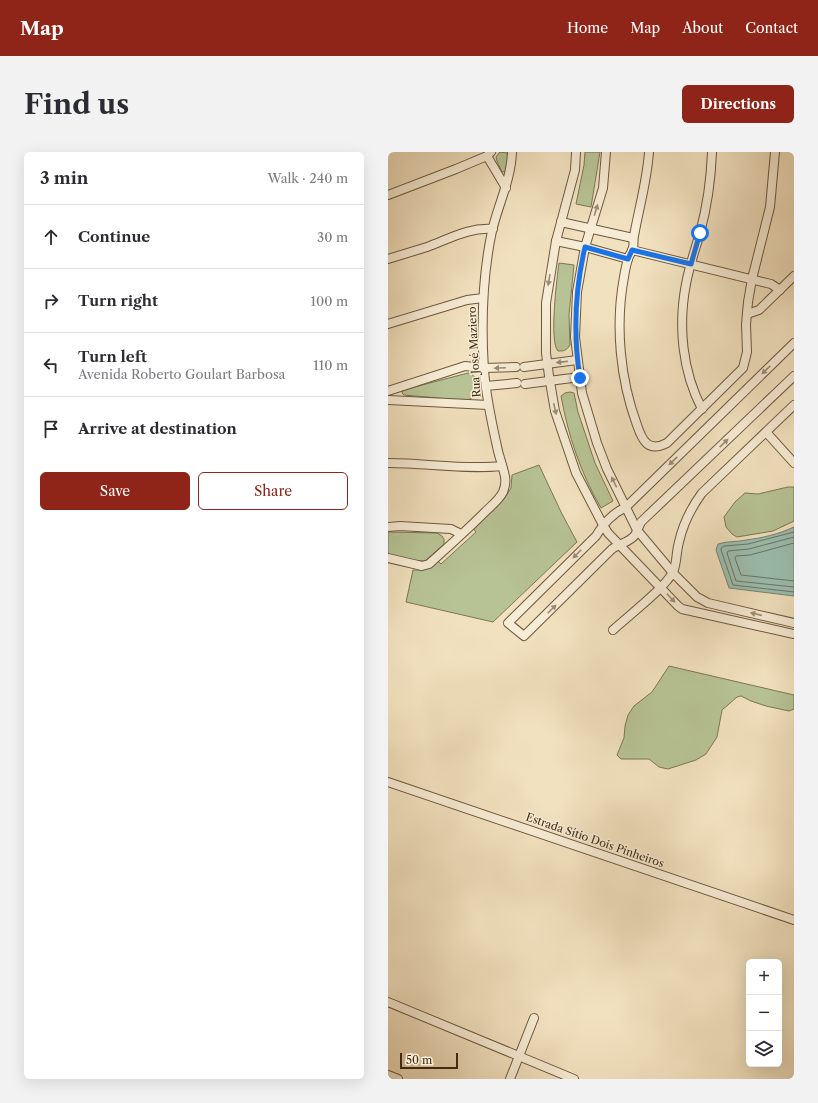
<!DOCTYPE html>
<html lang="en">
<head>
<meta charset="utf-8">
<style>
	:root { --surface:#fff; --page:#f2f2f3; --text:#2b2b33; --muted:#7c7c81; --line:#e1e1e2; --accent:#8f2418 }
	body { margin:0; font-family:"Libre Caslon Text",serif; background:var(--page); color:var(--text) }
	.controls { position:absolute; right:12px; bottom:12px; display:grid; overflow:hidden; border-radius:6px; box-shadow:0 4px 16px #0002 }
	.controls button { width:36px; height:36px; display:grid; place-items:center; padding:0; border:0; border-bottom:1px solid var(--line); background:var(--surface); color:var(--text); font:20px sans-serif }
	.scale { position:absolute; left:12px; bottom:10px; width:58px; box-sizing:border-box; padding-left:4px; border:2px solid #422b12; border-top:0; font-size:11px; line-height:14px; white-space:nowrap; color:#422b12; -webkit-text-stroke:3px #f7ecd5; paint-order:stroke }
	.stop { position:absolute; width:12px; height:12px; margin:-9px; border:3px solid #1a73e8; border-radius:50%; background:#fff }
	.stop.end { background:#1a73e8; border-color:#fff; box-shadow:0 1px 4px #0008 }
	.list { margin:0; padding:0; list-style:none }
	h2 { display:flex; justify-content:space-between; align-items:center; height:52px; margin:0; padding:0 16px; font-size:17px }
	h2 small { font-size:13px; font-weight:400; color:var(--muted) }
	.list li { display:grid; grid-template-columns:26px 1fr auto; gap:12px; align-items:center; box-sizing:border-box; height:64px; padding:0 16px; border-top:1px solid var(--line) }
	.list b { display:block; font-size:15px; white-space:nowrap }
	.list p { margin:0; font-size:13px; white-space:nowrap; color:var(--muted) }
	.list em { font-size:13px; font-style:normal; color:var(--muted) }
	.actions { display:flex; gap:8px; padding:12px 16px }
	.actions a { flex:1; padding:9px 0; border:1px solid var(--accent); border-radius:6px; text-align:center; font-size:14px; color:var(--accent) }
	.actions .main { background:var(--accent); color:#fff }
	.icon { flex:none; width:22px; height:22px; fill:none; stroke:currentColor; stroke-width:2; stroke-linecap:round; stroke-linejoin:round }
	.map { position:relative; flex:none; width:406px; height:927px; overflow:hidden; border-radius:6px }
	header { display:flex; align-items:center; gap:24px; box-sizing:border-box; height:56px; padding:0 20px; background:var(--accent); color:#fff }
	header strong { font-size:19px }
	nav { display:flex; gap:22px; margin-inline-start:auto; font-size:14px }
	.intro { display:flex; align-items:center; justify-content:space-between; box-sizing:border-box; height:96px; padding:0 24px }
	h1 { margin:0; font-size:28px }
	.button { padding:10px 18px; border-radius:6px; background:var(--accent); color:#fff; font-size:14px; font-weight:700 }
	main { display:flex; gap:24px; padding:0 24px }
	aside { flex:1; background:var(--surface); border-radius:6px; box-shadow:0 4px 16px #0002 }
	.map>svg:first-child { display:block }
	.green { fill:#b7c395; stroke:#7c7754 }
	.water { fill:#9bbeb1; stroke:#778371 }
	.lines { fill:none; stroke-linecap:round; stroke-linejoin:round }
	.shore { stroke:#6e7462; stroke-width:1 }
	.street-casing { stroke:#6e583d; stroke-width:10 }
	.street { stroke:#f7ecd5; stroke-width:8 }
	.oneway { fill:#9c8c74 }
	.route { stroke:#1a73e8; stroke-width:5 }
	.labels { text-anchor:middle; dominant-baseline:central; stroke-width:3; stroke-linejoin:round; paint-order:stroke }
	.street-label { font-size:11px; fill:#422b12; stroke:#f7ecd5 }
</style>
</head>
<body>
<header>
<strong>Map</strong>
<nav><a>Home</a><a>Map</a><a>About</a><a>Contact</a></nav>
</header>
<div class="intro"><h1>Find us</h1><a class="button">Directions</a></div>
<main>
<aside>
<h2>3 min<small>Walk · 240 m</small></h2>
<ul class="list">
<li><svg class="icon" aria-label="ahead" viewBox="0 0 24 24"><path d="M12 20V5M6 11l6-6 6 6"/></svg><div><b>Continue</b></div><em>30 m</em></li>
<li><svg class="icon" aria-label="right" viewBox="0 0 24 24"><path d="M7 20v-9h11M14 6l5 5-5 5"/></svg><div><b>Turn right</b></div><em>100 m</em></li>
<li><svg class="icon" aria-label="left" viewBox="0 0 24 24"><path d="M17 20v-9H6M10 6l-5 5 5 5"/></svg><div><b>Turn left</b><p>Avenida Roberto Goulart Barbosa</p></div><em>110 m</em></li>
<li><svg class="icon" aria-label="arrive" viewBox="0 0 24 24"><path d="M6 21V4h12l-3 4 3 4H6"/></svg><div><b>Arrive at destination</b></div></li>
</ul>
<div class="actions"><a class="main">Save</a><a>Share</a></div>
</aside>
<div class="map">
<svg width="406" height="927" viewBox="0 0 406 927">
	<rect width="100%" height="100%" fill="#f2e1bf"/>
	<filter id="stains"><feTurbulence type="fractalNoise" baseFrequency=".005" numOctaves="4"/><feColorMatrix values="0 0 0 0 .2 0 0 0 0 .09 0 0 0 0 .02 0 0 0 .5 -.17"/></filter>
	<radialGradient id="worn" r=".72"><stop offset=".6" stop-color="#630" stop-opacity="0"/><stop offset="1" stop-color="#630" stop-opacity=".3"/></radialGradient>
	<g class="green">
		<polygon points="112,0 119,1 120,6 118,19 114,20 109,9 108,5"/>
		<polygon points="197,0 212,0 203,55 188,52 196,13"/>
		<path d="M171,111L186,113L181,163L182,193C178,199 176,199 170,199C161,190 169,125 171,111Z"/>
		<path d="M80,221C91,223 94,240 84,246C81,248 76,248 72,248L16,243L14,241L15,238Z"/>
		<path d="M182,240L186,241L190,260L207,311L225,349L213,356C193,322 180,283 173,244L177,241Z"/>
		<path d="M151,313L174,362L189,390L105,470L18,450L25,418C35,419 42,416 50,409L53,412L88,380L85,376L118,344L123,336L124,323Z"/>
		<polygon points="400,335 406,335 406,369 404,370 385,379 349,385 344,382 338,375 336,365 347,350 357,341 370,342"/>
		<polygon points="0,380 49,381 54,384 56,387 56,392 37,409 23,408 0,402"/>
		<polygon points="281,514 406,543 406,557 401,559 378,554 363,549 353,544 349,545 334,558 329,585 318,602 308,608 280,617 271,615 261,607 233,607 229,603 236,586 237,574 240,563 246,554 264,540"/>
	</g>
	<path class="water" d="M406,375V444L341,436L328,398L330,392C339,389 349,390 358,388C374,386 391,382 406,375Z"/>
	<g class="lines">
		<g class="shore">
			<polyline points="406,380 360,392 336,394 333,396 333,398 345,433 406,440"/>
			<polyline points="406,385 361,397 340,399 339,401 348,429 406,435"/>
			<polyline points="406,391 362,403 348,404 347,406 353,423 406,429"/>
		</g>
		<defs>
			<g id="street">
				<polyline points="188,0 187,18 168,89 158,151 158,201 161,224 167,259 188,321 215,373 220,381 290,454 294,457 406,482"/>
				<polyline points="218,0 215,36 197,95 189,140 187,185 194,241 209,291 219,317 249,378 285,421 309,445 320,451 406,471"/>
				<path d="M261,0C259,29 251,56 246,84C245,88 246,92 245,96C244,100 241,103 240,107C238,113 237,119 236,125C227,173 232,227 249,273C254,288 260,301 279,291L355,216L359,200L358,172L360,150L364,127L382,55L387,0"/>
				<polyline points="99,4 118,36"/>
				<polyline points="0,43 68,17 99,4 103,0"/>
				<polyline points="173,70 245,86"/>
				<polyline points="168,89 197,95 240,107"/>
				<polyline points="244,98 383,132 392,138"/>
				<path d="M0,107C13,103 26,99 39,95C61,87 81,75 105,77"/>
				<polyline points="359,162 371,158 406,124"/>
				<polyline points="0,172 79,148 95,146"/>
				<path d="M406,191L238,355C224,362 216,371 208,384L120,471L136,484L224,397C231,392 242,390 247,383C249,379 251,374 253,370L406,224"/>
				<polyline points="136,215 189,208"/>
				<polyline points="137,232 192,225"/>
				<polyline points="98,234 129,231"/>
				<polyline points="0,239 77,214 96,216 128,215"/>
				<polyline points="0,248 100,253"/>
				<path d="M314,257C294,219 290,173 298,132C301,115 307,98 312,81C319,55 323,27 324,0"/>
				<polyline points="378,280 406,311"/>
				<path d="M0,311C38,311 76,318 114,314"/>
				<polyline points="0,375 12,374 63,377 73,382"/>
				<path d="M0,406L34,414L41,412C60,395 79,378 97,360C103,354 111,348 115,340C117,335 118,330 117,325C116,318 112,307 110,299C104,272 98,246 96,218C93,171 94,126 104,79C110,53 123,28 124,0"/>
				<path d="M225,478C240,464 276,437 285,420C289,412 288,400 291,390C295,372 303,356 314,341L406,253"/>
				<polyline points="0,630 406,768"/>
				<polyline points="0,850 186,927"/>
				<polyline points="0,923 10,927"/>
				<polyline points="122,927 146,866"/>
			</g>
		</defs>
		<use href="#street" class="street-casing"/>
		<use href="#street" class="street"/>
	</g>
	<defs><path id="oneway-solid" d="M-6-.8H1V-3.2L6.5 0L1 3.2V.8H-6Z"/></defs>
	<g class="oneway">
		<use href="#oneway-solid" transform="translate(208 58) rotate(-73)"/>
		<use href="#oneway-solid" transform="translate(161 128) rotate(99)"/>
		<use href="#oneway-solid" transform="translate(174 210) rotate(173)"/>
		<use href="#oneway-solid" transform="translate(112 216) rotate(178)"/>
		<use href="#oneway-solid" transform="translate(378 218) rotate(136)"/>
		<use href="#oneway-solid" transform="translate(167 257) rotate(77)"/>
		<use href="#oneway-solid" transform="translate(336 291) rotate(-44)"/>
		<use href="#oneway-solid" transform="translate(285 309) rotate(136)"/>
		<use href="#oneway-solid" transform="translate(226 330) rotate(-116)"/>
		<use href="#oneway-solid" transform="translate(189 402) rotate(135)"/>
		<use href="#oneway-solid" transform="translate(283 446) rotate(47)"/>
		<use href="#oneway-solid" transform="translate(164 457) rotate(-45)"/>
		<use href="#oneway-solid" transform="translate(368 462) rotate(-167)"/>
	</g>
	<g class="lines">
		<path class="route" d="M192,226C185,182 187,138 197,95L240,107L244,98L303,112L312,81"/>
	</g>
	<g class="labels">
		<g class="street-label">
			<text transform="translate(86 200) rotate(-93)">Rua José Maziero</text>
			<text transform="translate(207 688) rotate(19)">Estrada Sítio Dois Pinheiros</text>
		</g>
	</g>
	<rect width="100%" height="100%" filter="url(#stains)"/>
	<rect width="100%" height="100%" fill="url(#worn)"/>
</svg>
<div class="controls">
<button>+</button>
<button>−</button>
<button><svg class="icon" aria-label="layers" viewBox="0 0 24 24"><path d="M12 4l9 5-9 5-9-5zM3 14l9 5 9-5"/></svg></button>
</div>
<div class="scale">50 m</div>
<div class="stop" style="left:312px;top:81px"></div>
<div class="stop end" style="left:192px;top:226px"></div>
</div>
</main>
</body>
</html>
